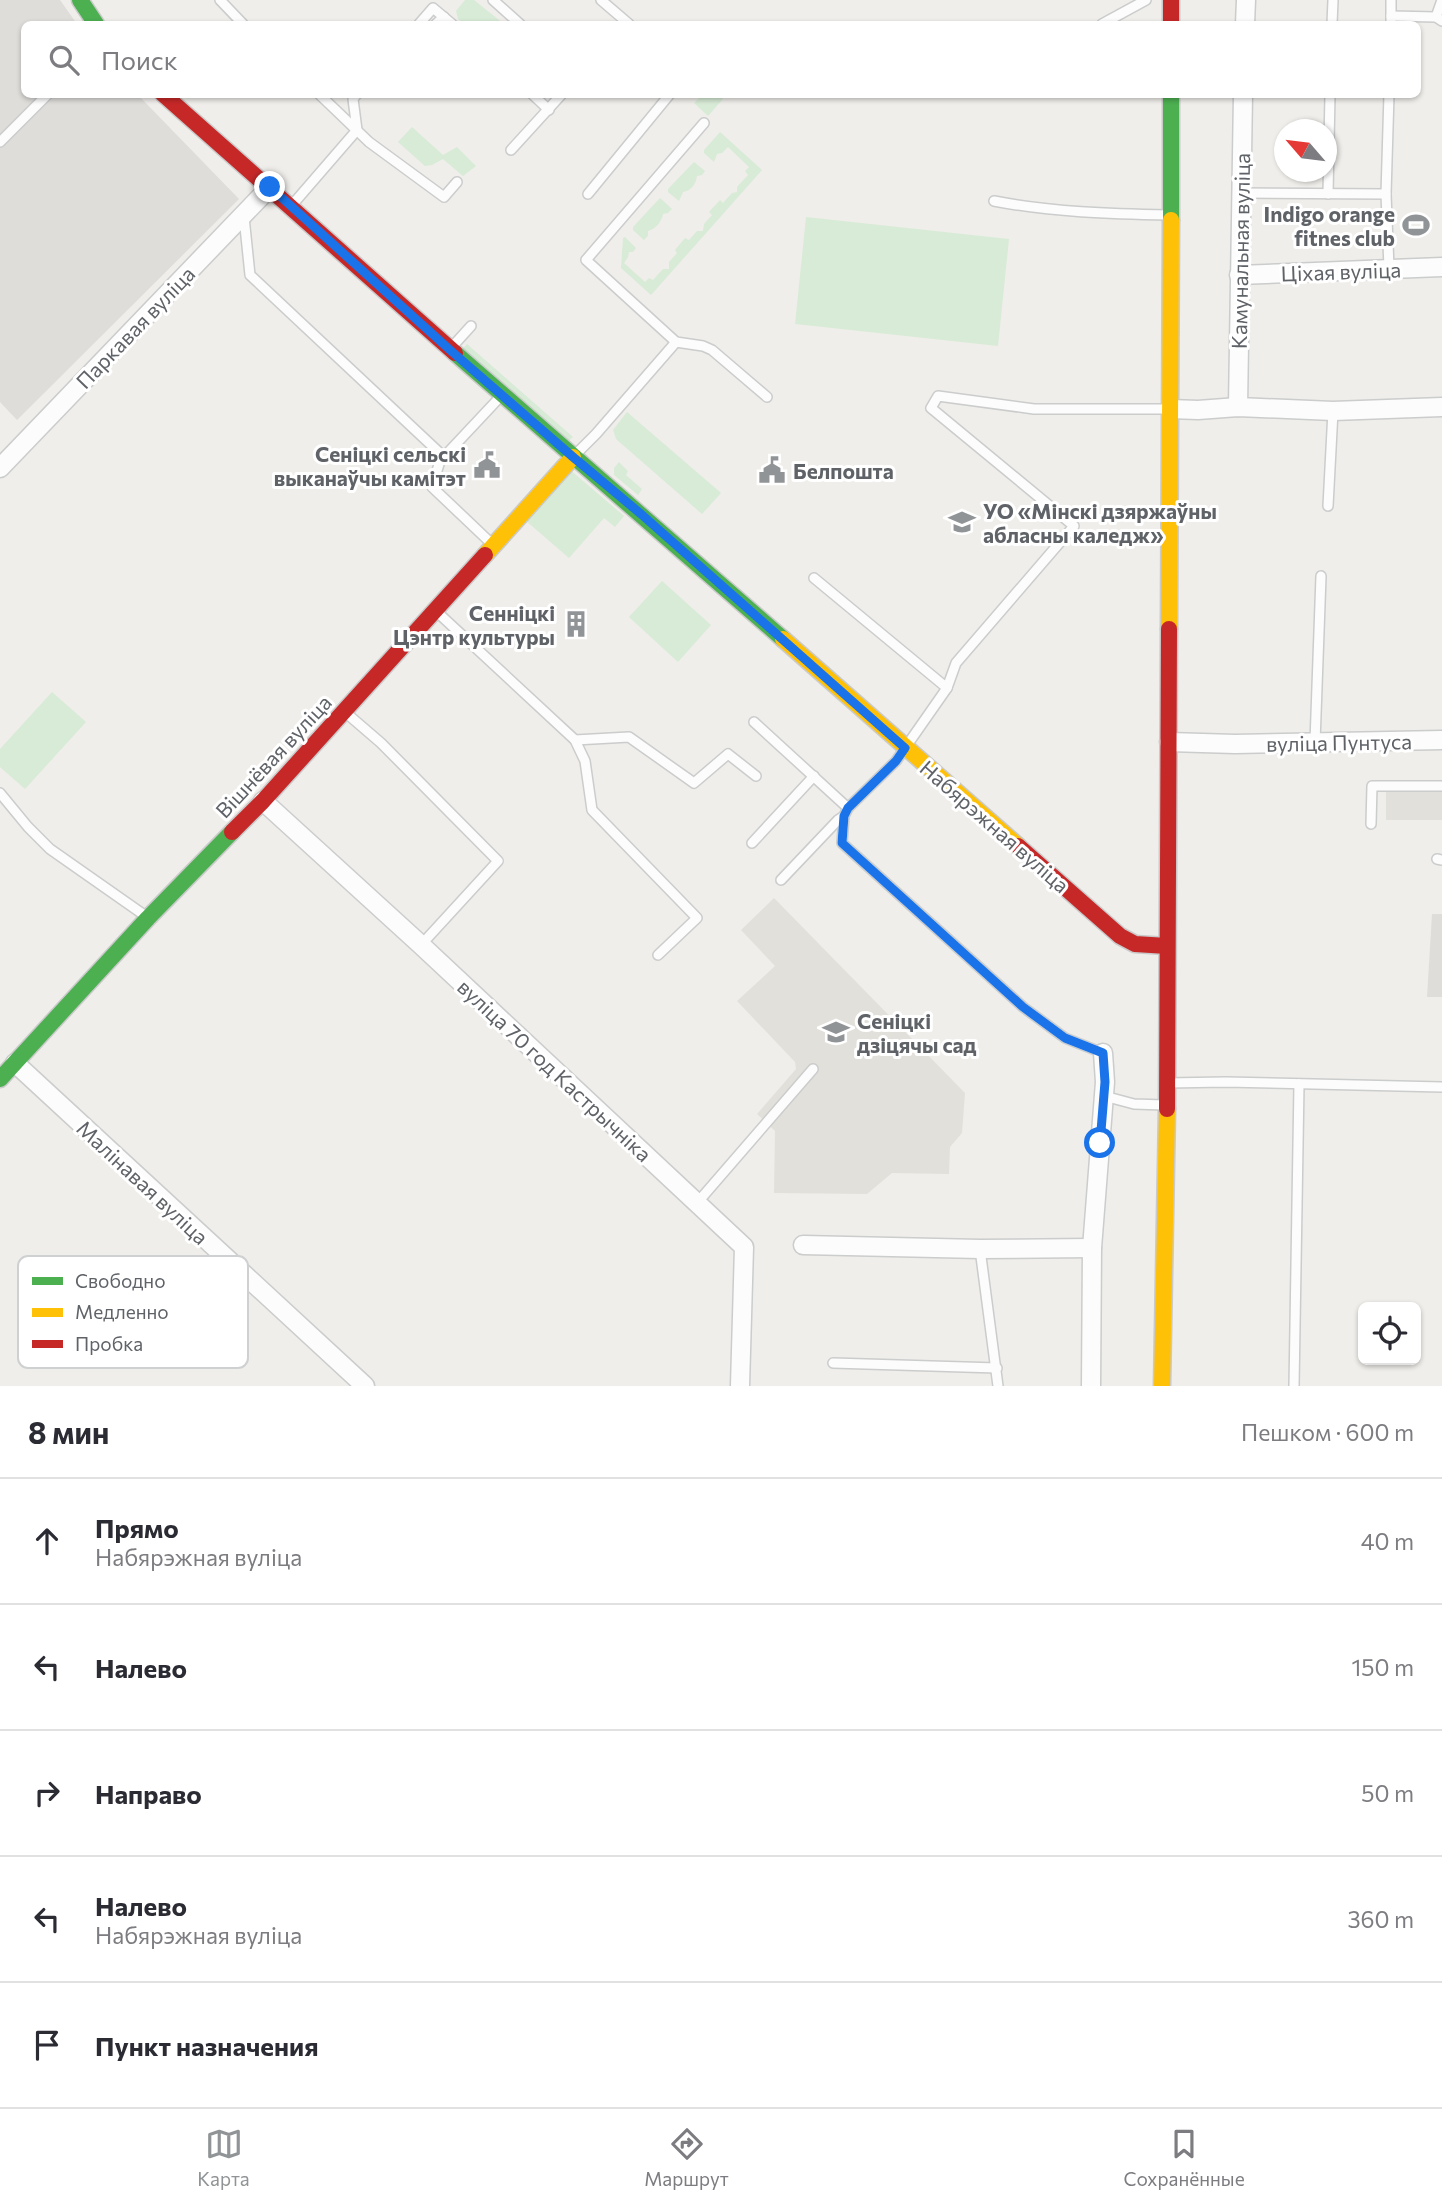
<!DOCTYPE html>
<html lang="ru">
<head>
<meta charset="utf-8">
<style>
	:root { --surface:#fff; --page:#f2f2f3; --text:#2b2b33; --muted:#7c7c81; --line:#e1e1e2; --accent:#919496 }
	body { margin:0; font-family:Commissioner,sans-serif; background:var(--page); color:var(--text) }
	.controls { position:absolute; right:21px; bottom:21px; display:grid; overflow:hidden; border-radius:10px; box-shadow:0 2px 5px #0004 }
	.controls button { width:63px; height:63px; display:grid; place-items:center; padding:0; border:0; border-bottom:2px solid var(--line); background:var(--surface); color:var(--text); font:35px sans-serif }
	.compass { position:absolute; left:1274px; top:119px; width:63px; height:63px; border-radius:50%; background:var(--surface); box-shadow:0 2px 5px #0004; rotate:298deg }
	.stop { position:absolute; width:21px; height:21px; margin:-16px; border:5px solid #1a73e8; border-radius:50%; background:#fff }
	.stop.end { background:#1a73e8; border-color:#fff; box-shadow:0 2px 7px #0008 }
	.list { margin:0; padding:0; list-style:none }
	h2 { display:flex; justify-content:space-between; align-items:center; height:91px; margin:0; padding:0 28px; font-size:30px }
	h2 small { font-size:23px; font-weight:400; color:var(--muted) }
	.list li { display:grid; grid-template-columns:46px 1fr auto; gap:21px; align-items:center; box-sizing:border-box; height:126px; padding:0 28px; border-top:2px solid var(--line) }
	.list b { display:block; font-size:26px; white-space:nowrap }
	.list p { margin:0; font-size:23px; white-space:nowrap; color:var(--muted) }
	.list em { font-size:23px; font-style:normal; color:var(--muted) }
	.icon { flex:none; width:38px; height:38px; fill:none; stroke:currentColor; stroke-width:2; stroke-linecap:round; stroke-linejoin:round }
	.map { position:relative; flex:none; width:1442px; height:1386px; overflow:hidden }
	.search { position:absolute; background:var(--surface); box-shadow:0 2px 5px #0004; left:21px; right:21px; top:21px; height:77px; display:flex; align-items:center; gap:18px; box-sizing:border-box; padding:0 24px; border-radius:10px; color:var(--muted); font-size:26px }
	.sheet { height:721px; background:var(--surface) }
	nav { display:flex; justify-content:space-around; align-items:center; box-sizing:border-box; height:98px; border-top:2px solid var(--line); background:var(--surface); font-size:19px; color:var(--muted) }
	nav a { display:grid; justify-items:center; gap:4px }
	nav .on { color:var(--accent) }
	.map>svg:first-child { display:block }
	.industrial { fill:#dfddda }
	.education { fill:#e2e0da }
	.green { fill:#d8ebd6 }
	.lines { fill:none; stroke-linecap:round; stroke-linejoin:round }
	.lane-casing { stroke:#cbcccc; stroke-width:12 }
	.street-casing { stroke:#cbcccc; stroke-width:21 }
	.fast-casing { stroke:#cacacb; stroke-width:19 }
	.slow-casing { stroke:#cacacb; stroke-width:19 }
	.jam-casing { stroke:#cacacb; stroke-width:19 }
	.lane { stroke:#fdfcfc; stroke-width:9 }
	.street { stroke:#fdfcfc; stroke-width:18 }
	.fast { stroke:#4caf50; stroke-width:16 }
	.slow { stroke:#ffc107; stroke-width:16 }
	.jam { stroke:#c62828; stroke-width:16 }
	.route { stroke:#1a73e8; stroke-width:9 }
	.labels { text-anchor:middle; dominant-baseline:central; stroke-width:6; stroke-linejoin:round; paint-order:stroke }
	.poi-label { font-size:21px; font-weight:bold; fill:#5f6368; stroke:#fff; text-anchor:end }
	.street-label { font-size:21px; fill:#5f6368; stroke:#fff }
	.key { fill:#fff; stroke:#cfd0d2; stroke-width:2 }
	.key-label { font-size:19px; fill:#5f6368 }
</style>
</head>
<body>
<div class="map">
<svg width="1442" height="1386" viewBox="0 0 1442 1386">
	<rect width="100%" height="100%" fill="#efeeea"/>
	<g class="industrial">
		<polygon points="0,0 60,0 77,24 24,24 24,94 138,95 239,199 17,420 0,402"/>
		<polygon points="1432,914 1442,914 1442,997 1427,997"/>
	</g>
	<g class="education">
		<rect x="1386" y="792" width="56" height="28"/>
		<polygon points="774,898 965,1093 962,1133 950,1147 949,1174 892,1173 867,1194 774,1193 775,1131 757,1114 796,1069 795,1062 737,1001 775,966 741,930"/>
	</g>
	<g class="green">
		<polygon points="465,0 474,0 504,24 465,24 458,19 456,11"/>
		<polygon points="702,95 718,95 723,99 708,116 694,103"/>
		<polygon points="412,127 443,155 457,147 476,166 463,176 443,159 432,165 425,166 398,142"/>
		<polygon points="720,132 762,170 651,295 621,268 623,238 625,237 636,248 633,252 629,252 628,257 624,263 645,282 649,278 653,280 663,269 669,269 669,262 677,253 675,250 685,238 689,240 697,231 703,231 704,224 712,215 709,212 720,200 723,203 732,193 737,192 737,187 748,175 745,171 749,167 728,147 722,153 717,154 714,162 704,153 704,150"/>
		<path d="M694,162L705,171L702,175L697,176C696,184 691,191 683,192L679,201L668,192V189Z"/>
		<path d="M660,198L672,209L668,213L663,214C662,221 656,229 648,231V236L644,240L633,230V227Z"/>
		<polygon points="806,217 1009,239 998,346 795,324"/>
		<polygon points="467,344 573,437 566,444 460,352"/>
		<polygon points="627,412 721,493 702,514 616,439 613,430"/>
		<polygon points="619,462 628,471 626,475 642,489 638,495 614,475 614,468"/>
		<polygon points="569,469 624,516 615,527 604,518 569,558 525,520"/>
		<polygon points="662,581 711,625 678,662 629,617"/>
		<polygon points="52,692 86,722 25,789 0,767 0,749"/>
	</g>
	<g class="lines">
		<defs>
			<g id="lane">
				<polyline points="220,0 243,24"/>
				<polyline points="493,0 520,24"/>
				<polyline points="601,0 629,24"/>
				<polyline points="1391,16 1436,17 1442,21"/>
				<polyline points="1436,17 1442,0"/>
				<polyline points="419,24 433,8 452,24"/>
				<polyline points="436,24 444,17"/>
				<polyline points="1102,24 1146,0"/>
				<polyline points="1332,24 1333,0"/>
				<polyline points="1391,24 1391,0"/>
				<polyline points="319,94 369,142 444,197 457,182"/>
				<polyline points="532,94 549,110"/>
				<polyline points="704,123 586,260 676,342 703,346 712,350 767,397"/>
				<polyline points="0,142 48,94"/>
				<polyline points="511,150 562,94"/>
				<polyline points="1241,193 1386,194"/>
				<polyline points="588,194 670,94"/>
				<polyline points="1328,194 1330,94"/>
				<path d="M994,201C1051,212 1111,214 1169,215"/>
				<polyline points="293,204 357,130 353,99 357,94"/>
				<polyline points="244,217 250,275 444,457"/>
				<polyline points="1389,268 1386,194 1389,94"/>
				<polyline points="451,348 471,326"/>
				<polyline points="574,456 596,434 676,342"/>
				<polyline points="1328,506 1333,411"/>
				<polyline points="492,544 432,487 440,461 501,396"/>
				<polyline points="814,578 947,688 896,761 848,808"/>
				<polyline points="436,611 575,740 585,761 592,810 697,918 658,955"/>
				<polyline points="947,688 956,663 1074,526 931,408 938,396 1034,409 1169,409"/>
				<polyline points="345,712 381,743 498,861 421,945"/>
				<polyline points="754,722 848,808 844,816 842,843 1023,1007 1065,1038 1103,1053"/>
				<polyline points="575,740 629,737 694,783 728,754 756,776"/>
				<polyline points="1315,742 1321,576"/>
				<polyline points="0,793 28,827 50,849 147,917"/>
				<polyline points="1371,824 1372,786 1442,786"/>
				<polyline points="752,843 814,776"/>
				<polyline points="1437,859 1442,860"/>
				<polyline points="781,880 838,820 844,816"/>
				<polyline points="1167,1083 1226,1082 1442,1087"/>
				<polyline points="1104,1096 1134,1104 1164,1105"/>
				<polyline points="697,1203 813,1069"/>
				<polyline points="980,1249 998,1386"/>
				<polyline points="833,1363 997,1368"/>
				<polyline points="1294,1386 1299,1084"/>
			</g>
			<g id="street">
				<polyline points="1245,24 1246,0"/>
				<polyline points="1239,275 1442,267"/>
				<polyline points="1238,407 1243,94"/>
				<polyline points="1170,409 1198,410 1238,407 1333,411 1442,407"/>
				<polyline points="0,468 270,187"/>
				<polyline points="1169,742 1235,744 1442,740"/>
				<polyline points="263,801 421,945 744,1247 740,1386"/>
				<polyline points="15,1063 365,1386"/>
				<polyline points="803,1245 980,1249 1092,1248"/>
				<polyline points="1091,1386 1092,1248 1105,1082 1103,1053"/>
			</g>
			<g id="fast">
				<polyline points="80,0 96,24"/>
				<polyline points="1171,220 1171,94"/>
				<polyline points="455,353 783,639"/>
				<polyline points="0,1079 148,918 232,832"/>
			</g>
			<g id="slow">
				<polyline points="485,555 573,457"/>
				<polyline points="1169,629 1171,220"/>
				<polyline points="783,639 1018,846"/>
				<polyline points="1162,1386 1167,1109"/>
			</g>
			<g id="jam">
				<polyline points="1171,0 1171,24"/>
				<polyline points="163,94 455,353"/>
				<polyline points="232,832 263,801 485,555"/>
				<polyline points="1018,846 1120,936 1135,944 1167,946"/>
				<polyline points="1167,1109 1169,629"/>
			</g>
		</defs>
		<use href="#lane" class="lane-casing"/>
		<use href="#street" class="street-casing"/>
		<use href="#fast" class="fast-casing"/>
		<use href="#slow" class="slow-casing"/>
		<use href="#jam" class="jam-casing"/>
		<use href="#lane" class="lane"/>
		<use href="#street" class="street"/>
		<use href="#fast" class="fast"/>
		<use href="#slow" class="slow"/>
		<use href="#jam" class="jam"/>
	</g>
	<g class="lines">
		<polyline class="route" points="270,187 450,350 573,457 641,514 905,748 896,761 848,808 844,816 842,843 1023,1007 1065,1038 1103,1053 1105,1082 1100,1143"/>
	</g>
	<defs>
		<symbol id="stadium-bare" viewBox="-9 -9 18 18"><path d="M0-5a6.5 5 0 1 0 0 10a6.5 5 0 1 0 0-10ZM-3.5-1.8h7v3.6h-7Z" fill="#919496" stroke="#fff" stroke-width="2.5" paint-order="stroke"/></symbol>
		<symbol id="civic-bare" viewBox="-9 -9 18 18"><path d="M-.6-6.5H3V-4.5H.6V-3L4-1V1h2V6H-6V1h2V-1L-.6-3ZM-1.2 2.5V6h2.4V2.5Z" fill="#919496" stroke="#fff" stroke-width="2.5" paint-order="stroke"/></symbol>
		<symbol id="university-bare" viewBox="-9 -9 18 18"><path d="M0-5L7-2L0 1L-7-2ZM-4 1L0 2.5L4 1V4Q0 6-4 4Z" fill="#919496" stroke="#fff" stroke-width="2.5" paint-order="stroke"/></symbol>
		<symbol id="building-bare" viewBox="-9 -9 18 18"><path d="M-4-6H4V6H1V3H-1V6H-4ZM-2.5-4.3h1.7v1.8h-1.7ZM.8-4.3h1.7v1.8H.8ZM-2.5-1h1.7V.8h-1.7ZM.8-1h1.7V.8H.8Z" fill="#919496" stroke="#fff" stroke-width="2.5" paint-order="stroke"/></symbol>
		<symbol id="school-bare" viewBox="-9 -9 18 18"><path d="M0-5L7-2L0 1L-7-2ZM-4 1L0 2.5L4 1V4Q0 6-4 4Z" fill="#919496" stroke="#fff" stroke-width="2.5" paint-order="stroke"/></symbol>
	</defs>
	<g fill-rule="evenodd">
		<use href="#stadium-bare" x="1397" y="206" width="38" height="38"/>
		<use href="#civic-bare" x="468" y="446" width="38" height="38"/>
		<use href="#civic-bare" x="753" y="451" width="38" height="38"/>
		<use href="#university-bare" x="943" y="503" width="38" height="38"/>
		<use href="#building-bare" x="557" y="605" width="38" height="38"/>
		<use href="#school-bare" x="817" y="1013" width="38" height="38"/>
	</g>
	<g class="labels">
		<g class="poi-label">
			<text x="1395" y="213">Indigo orange<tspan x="1395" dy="24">fitnes club</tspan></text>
			<text x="466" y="453">Сеніцкі сельскі<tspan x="466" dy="24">выканаўчы камітэт</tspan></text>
			<text x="793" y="470" text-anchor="start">Белпошта</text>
			<text x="983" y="510" text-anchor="start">УО «Мінскі дзяржаўны<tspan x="983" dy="24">абласны каледж»</tspan></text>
			<text x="555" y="612">Сенніцкі<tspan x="555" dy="24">Цэнтр культуры</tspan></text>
			<text x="857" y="1020" text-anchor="start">Сеніцкі<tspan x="857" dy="24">дзіцячы сад</tspan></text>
		</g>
		<g class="street-label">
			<text transform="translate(1240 251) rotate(-89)">Камунальная вуліца</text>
			<text transform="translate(1341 271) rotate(-2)">Ціхая вуліца</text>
			<text transform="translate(135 327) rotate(-46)">Паркавая вуліца</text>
			<text transform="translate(1339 742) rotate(-1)">вуліца Пунтуса</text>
			<text transform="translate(273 756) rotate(-47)">Вішнёвая вуліца</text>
			<text transform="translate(995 826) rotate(41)">Набярэжная вуліца</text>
			<text transform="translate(555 1070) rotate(43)">вуліца 70 год Кастрычніка</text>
			<text transform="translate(143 1182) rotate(43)">Малінавая вуліца</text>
		</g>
	</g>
	<rect x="18" y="1256" width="230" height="112" rx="10" class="key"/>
	<rect x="32" y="1277" width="31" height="8" fill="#4caf50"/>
	<rect x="32" y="1308" width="31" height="9" fill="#ffc107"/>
	<rect x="32" y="1340" width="31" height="8" fill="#c62828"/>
	<g class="key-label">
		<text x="75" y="1288">Свободно</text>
		<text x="75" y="1319">Медленно</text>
		<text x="75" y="1351">Пробка</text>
	</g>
</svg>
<div class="controls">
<button><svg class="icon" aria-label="locate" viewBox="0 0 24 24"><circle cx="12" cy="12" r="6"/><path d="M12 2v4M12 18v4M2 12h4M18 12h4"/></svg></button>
</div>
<svg class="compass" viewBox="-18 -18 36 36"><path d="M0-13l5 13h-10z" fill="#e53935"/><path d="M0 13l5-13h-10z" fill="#7c7c81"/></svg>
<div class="stop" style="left:1100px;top:1143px"></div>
<div class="stop end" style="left:270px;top:187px"></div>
<div class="search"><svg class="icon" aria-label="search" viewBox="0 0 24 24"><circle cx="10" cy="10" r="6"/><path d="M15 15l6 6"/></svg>Поиск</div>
</div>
<section class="sheet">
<h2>8 мин<small>Пешком · 600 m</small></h2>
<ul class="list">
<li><svg class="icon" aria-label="ahead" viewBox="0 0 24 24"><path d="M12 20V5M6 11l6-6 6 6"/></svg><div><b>Прямо</b><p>Набярэжная вуліца</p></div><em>40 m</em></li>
<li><svg class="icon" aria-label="left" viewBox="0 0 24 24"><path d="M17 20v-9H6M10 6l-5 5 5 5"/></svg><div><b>Налево</b></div><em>150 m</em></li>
<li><svg class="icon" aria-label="right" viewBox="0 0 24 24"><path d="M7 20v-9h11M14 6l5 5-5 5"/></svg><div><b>Направо</b></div><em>50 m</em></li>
<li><svg class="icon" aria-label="left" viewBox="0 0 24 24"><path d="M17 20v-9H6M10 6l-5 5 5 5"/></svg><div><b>Налево</b><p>Набярэжная вуліца</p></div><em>360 m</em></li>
<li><svg class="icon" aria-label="arrive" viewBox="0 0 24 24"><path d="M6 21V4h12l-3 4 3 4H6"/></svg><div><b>Пункт назначения</b></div></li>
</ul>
</section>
<nav>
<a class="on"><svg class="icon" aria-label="map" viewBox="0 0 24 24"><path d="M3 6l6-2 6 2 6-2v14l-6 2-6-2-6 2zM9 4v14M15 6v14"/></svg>Карта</a>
<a><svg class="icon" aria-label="directions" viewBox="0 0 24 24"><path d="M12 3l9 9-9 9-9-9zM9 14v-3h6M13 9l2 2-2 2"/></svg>Маршрут</a>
<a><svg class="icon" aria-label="saved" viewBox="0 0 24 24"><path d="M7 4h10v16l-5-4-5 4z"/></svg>Сохранённые</a>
</nav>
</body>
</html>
